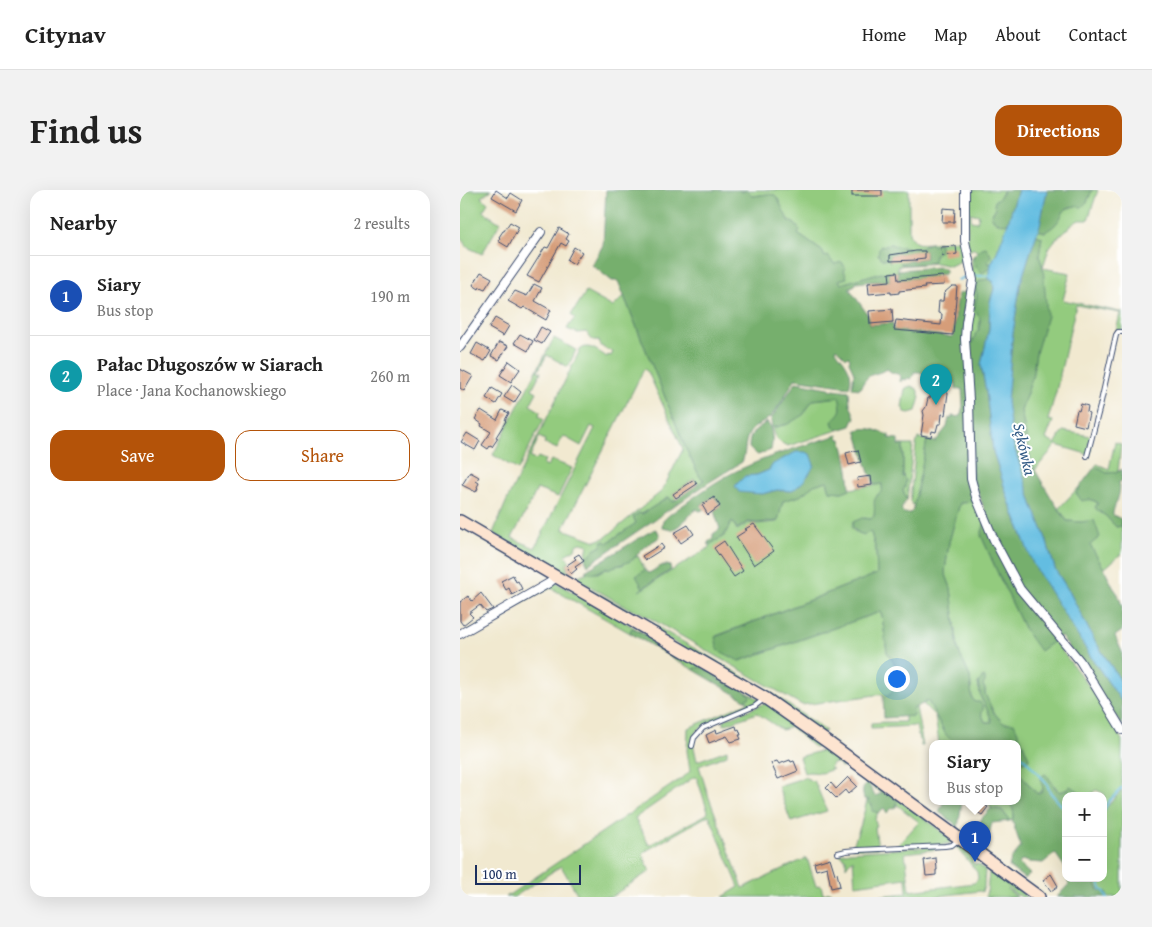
<!DOCTYPE html>
<html lang="en">
<head>
<meta charset="utf-8">
<style>
	:root { --surface:#fff; --page:#f2f2f2; --text:#222; --muted:#767676; --line:#e0e0e0; --accent:#b45309 }
	body { margin:0; font-family:"Gentium Book Plus",serif; background:var(--page); color:var(--text) }
	.controls { position:absolute; right:15px; bottom:15px; display:grid; overflow:hidden; border-radius:10px; box-shadow:0 5px 20px #0002 }
	.controls button { width:45px; height:45px; display:grid; place-items:center; padding:0; border:0; border-bottom:1px solid var(--line); background:var(--surface); color:var(--text); font:25px sans-serif }
	.scale { position:absolute; left:15px; bottom:12px; width:106px; box-sizing:border-box; padding-left:5px; border:2px solid #1b2f5e; border-top:0; font-size:14px; line-height:18px; white-space:nowrap; color:#1b2f5e; -webkit-text-stroke:4px #fff; paint-order:stroke }
	.you { position:absolute; left:436px; top:488px; width:18px; height:18px; margin:-12px; border:4px solid #fff; border-radius:50%; background:#1a73e8; box-shadow:0 0 0 8px #1a73e833 }
	.badge { display:grid; place-items:center; width:32px; height:32px; border-radius:50%; background:var(--accent); color:#fff; font-size:16px; font-weight:700 }
	.pin { position:absolute; translate:-50% -41px; filter:drop-shadow(0 1px 2px #0008) }
	.pin::after { content:''; position:absolute; top:26px; width:18px; height:15px; background:inherit; clip-path:polygon(0 0,100% 0,50% 100%) }
	.popup { position:absolute; left:469px; top:550px; width:92px; height:65px; box-sizing:border-box; display:grid; place-content:center; border-radius:10px; background:var(--surface); filter:drop-shadow(0 1px 4px #0005); font-size:16px; white-space:nowrap; color:var(--muted) }
	.popup b { font-size:19px; color:var(--text) }
	.popup::after { content:''; position:absolute; left:50%; top:100%; margin-left:-10px; border:10px solid transparent; border-top-color:var(--surface) }
	.list { margin:0; padding:0; list-style:none }
	h2 { display:flex; justify-content:space-between; align-items:center; height:65px; margin:0; padding:0 20px; font-size:21px }
	h2 small { font-size:16px; font-weight:400; color:var(--muted) }
	.list li { display:grid; grid-template-columns:32px 1fr auto; gap:15px; align-items:center; box-sizing:border-box; height:80px; padding:0 20px; border-top:1px solid var(--line) }
	.list b { display:block; font-size:19px; white-space:nowrap }
	.list p { margin:0; font-size:16px; white-space:nowrap; color:var(--muted) }
	.list em { font-size:16px; font-style:normal; color:var(--muted) }
	.actions { display:flex; gap:10px; padding:15px 20px }
	.actions a { flex:1; padding:11px 0; border:1px solid var(--accent); border-radius:15px; text-align:center; font-size:18px; color:var(--accent) }
	.actions .main { background:var(--accent); color:#fff }
	.map { position:relative; flex:none; width:662px; height:707px; overflow:hidden; border-radius:15px }
	header { display:flex; align-items:center; gap:30px; box-sizing:border-box; height:70px; padding:0 25px; background:var(--surface); border-bottom:1px solid var(--line) }
	header strong { font-size:24px }
	nav { display:flex; gap:28px; margin-inline-start:auto; font-size:18px }
	.intro { display:flex; align-items:center; justify-content:space-between; box-sizing:border-box; height:120px; padding:0 30px }
	h1 { margin:0; font-size:35px }
	.button { padding:12px 22px; border-radius:15px; background:var(--accent); color:#fff; font-size:18px; font-weight:700 }
	main { display:flex; gap:30px; padding:0 30px }
	aside { flex:1; background:var(--surface); border-radius:15px; box-shadow:0 5px 20px #0002 }
	.map>svg:first-child { display:block }
	.green { fill:#93cb7e; stroke:#577d6e; fill-rule:evenodd }
	.forest { fill:#76af6d; stroke:#486f66; fill-rule:evenodd }
	.water { fill:#64bde1; stroke:#4076a0 }
	.lines { fill:none; stroke-linecap:round; stroke-linejoin:round }
	.stream { stroke:#64bde1; stroke-width:2 }
	.building { fill:#d69d79 }
	.service-casing { stroke:#3b4b6f; stroke-width:6 }
	.minor-casing { stroke:#3b4b6f; stroke-width:10 }
	.secondary-casing { stroke:#3b4b6f; stroke-width:14 }
	.service { stroke:#fff; stroke-width:4 }
	.minor { stroke:#fff; stroke-width:8 }
	.secondary { stroke:#fde4d0; stroke-width:11 }
	.labels { text-anchor:middle; dominant-baseline:central; stroke-width:4; stroke-linejoin:round; paint-order:stroke }
	.water-label { font-size:16px; font-style:italic; fill:#315a85; stroke:#fff }
</style>
</head>
<body>
<header>
<strong>Citynav</strong>
<nav><a>Home</a><a>Map</a><a>About</a><a>Contact</a></nav>
</header>
<div class="intro"><h1>Find us</h1><a class="button">Directions</a></div>
<main>
<aside>
<h2>Nearby<small>2 results</small></h2>
<ul class="list">
<li><span class="badge" style="background:#1a4fb4">1</span><div><b>Siary</b><p>Bus stop</p></div><em>190 m</em></li>
<li><span class="badge" style="background:#0f9aa8">2</span><div><b>Pałac Długoszów w Siarach</b><p>Place · Jana Kochanowskiego</p></div><em>260 m</em></li>
</ul>
<div class="actions"><a class="main">Save</a><a>Share</a></div>
</aside>
<div class="map">
<svg width="662" height="707" viewBox="0 0 662 707">
	<rect width="100%" height="100%" fill="#fff"/>
	<filter id="ink" filterUnits="userSpaceOnUse"><feTurbulence type="fractalNoise" baseFrequency=".02" numOctaves="2"/><feDisplacementMap in="SourceGraphic" scale="10" xChannelSelector="R" yChannelSelector="G"/><feConvolveMatrix kernelMatrix="1 2 1 2 8 2 1 2 1" color-interpolation-filters="sRGB"/></filter>
	<filter id="wash" filterUnits="userSpaceOnUse"><feTurbulence type="fractalNoise" baseFrequency=".0096" numOctaves="4" result="noise"/><feDisplacementMap in="SourceGraphic" scale="20" xChannelSelector="R" yChannelSelector="G"/><feGaussianBlur stdDeviation="1.12" result="paint"/><feColorMatrix in="noise" values="0 0 0 0 0 0 0 0 0 0 0 0 0 0 0 0 0 1.4 0 .05"/><feComposite in="paint" operator="in"/></filter>
	<g filter="url(#wash)">
		<rect width="100%" height="100%" fill="#f1e9d0"/>
		<g class="green">
			<polygon points="0,0 32,0 21,7 28,13 23,21 40,33 22,64 7,57 0,47"/>
			<path d="M279,0H449V44C451,47 453,51 457,53C463,55 491,50 499,50L502,51L505,68L503,70L490,76L477,73L438,76V82L415,84L381,94L379,90L386,88L384,80L374,74L365,67L362,61L338,44L335,34C311,22 333,0 293,6C289,2 284,3 279,0Z"/>
			<path d="M507,0H544C539,9 537,17 531,26C534,33 541,35 548,33L537,62L531,74L528,73L529,63L526,58L517,62L515,59H512L510,61L507,53L508,24L511,25V31L517,32L519,25L509,23Z"/>
			<polygon points="632,0 638,0 628,30 619,30 614,33 596,49 589,58 583,77 579,66 582,47 576,45 578,40 585,42 606,19 627,12"/>
			<polygon points="514,65 514,69 525,81 531,77 529,89 522,90 517,93 515,97 517,105 514,119 520,127 519,140 510,155 508,169 512,67"/>
			<polygon points="583,78 610,83 603,110 660,122 662,120 662,140 658,140 656,142 660,123 616,115 596,202 588,230 593,231 586,249 595,254 603,241 631,246 628,255 632,255 630,265 596,255 575,280 570,267 561,221 572,188 576,163"/>
			<path d="M126,102L153,117L164,106L226,259L240,287L244,290L238,295L234,289L213,304L216,310L213,312L209,307L182,324L179,323L174,327L176,333L147,353L134,360L125,369L128,355L121,353L116,355L115,359L105,365L110,372L106,375L108,377L106,378L110,384H104L33,343L47,310L120,160C128,152 139,162 147,167L148,165L151,166L153,162C146,158 140,159 139,150C129,151 132,148 126,142L118,143L107,139L110,134L115,128L111,125ZM184,179L188,182L223,259L202,301L146,347L136,351L103,339ZM131,236L135,238L75,358L52,348L68,318L77,299L98,307L112,278L91,270L87,276L83,274L85,270L78,267L76,270L70,268L79,247L85,250L84,253L97,259L103,246L121,256Z"/>
			<polygon points="94,148 116,160 108,177 87,165 78,181 81,182 72,199 77,202 70,215 80,221 79,226 84,229 77,242 58,280 33,265 50,231"/>
			<polygon points="451,196 457,199 460,207 456,221 449,223 445,222 442,217 445,199 446,198"/>
			<path d="M380,207C381,215 383,223 375,228L374,237L378,240L328,256C317,252 315,248 312,238L317,237L343,225L353,210Z"/>
			<polygon points="458,248 467,250 454,317 450,311 456,255"/>
			<polygon points="655,252 661,254 658,282 646,283 640,279 634,278 637,274 649,279"/>
			<polygon points="443,255 453,255 447,310 443,300 445,297 443,283"/>
			<polygon points="367,291 370,301 382,302 390,299 422,294 423,301 417,305 414,326 411,329 405,328 393,332 392,338 394,341 404,345 410,342 411,343 416,360 417,384 256,446 280,471 420,422 422,425 427,462 444,489 427,507 423,504 342,515 181,423 172,420 117,389 118,386 128,382 138,383 146,378 148,379 154,376 162,375 178,366 185,380 177,386 183,398 179,401 250,357 249,355 264,346 272,331 277,340 288,333 297,334 317,332 323,311 340,306 354,295"/>
			<polygon points="621,295 619,299 627,309 630,309 638,313 637,320 646,326 656,337 662,336 662,363 644,379 629,355 621,332 607,331 599,318"/>
			<path d="M515,312L525,333L521,345L540,388L565,440L594,451L632,500L662,550V597L643,617L645,604L636,600C627,608 626,607 617,600H606L600,602L597,600L596,597L581,587L583,599L577,604L561,585L558,583V570L563,572L567,571L569,568L538,527C532,521 524,508 525,499L518,493L521,508L528,521L532,532H525L521,522L512,508L510,487L498,460L491,398L485,382L489,352L500,313Z"/>
			<polygon points="115,391 168,420 310,502 366,541 361,543 116,392"/>
			<path d="M95,392L299,509L298,512C284,518 245,532 236,542C235,544 234,546 232,548L237,571L267,560V565L239,576L248,605L283,698L329,676L347,668L356,696L361,695L363,704L371,702V704L372,707H263L279,697L249,625L184,662L183,665L190,681L151,707H119L101,676L54,707H46L225,586L230,581L227,561L228,538L289,512L285,510L290,507L278,497L271,496L258,490L256,486L235,478L234,480L213,468L216,467L215,461C202,456 184,440 171,439L170,443L91,398C59,412 30,431 0,448V447ZM234,587L237,588L248,622L247,624L189,655L175,628Z"/>
			<polygon points="468,511 486,545 494,553 479,553 475,526 463,514"/>
			<polygon points="303,514 307,514 362,553 360,556 355,558 331,537 322,540 297,523 264,535 264,530"/>
			<polygon points="456,517 463,556 461,556 460,550 459,550 456,536 411,538 411,533 424,532 445,532 445,526 454,526 453,519"/>
			<polygon points="367,556 389,572 387,576 381,577 379,573 372,573 370,578 373,579 362,583 349,582 344,583 339,567 364,560"/>
			<polygon points="393,577 395,577 493,650 490,653 486,654 439,657 439,654 459,632 436,614 425,602 421,603 391,579"/>
			<polygon points="346,587 351,591 354,590 367,621 331,632 318,596"/>
			<polygon points="662,600 662,707 647,707 646,704 639,700 633,688 643,688 643,622 644,623 646,618"/>
			<path d="M407,610H409L416,622L418,623C415,628 414,630 417,635L415,638L418,658H392L401,634Z"/>
			<path d="M523,611H548C552,616 556,623 552,630L550,631L542,620L531,618L529,614Z"/>
			<polygon points="499,653 513,668 512,672 516,675 518,674 525,680 524,697 522,702 520,701 471,707 466,707 465,704 435,707 407,707 447,703 446,688 395,695 393,669 388,674 386,677 386,669 379,664 389,662 489,656 488,658 445,663 450,701 514,693 518,689 517,682 497,657 495,657 496,655 496,654"/>
			<polygon points="529,682 541,688 568,707 561,707 560,706 555,704 548,698 547,699 557,707 526,707 526,703 527,702"/>
		</g>
		<g class="forest">
			<path d="M146,0H279L282,2L287,0L293,6L307,4L315,5L318,9L328,30L335,34L340,40L338,44L362,61L365,67L368,66L374,74L382,72L385,77L384,80L387,88L379,90L381,94L415,84L429,82L430,91C419,92 407,91 396,93L395,95L389,98L408,125L410,135L433,133V140L493,147L498,104L509,101L505,118L515,312L500,313L489,352L485,382L491,398L498,460L510,487L512,508L515,512H520L523,516V520L521,522L525,532H532L528,521L521,508L518,493L523,487L525,488V492L523,495L525,499V504L534,523L543,533H554L569,568L567,571L563,572L558,570V553H494L486,545L468,511L453,519L454,526L424,528L423,504L427,507L444,489L427,462L422,425L420,422L279,471L258,460L255,447L417,384L416,360L411,343L409,342L404,345L399,343L392,338L393,332L402,328L411,329L414,326C416,312 410,311 422,301V294L414,295L412,286L409,283L396,240C412,236 415,241 429,245V248L438,249V255H443V287L446,290L445,297L443,300L447,310C441,316 438,325 450,323L453,320L467,250L475,252L487,237L489,228L492,229V226L500,227L503,216L502,199H496V193L490,192L491,188L487,184L488,180L475,177L474,181L466,186L460,182H454L453,186L451,189L448,188L446,190L442,189L441,192L439,190L441,188L440,185L431,182L427,179C413,187 409,180 400,199L392,198L394,183L389,172L390,168L388,166L386,168L376,158L375,159C384,171 395,182 389,197L335,189C328,200 318,220 309,228C301,235 292,236 288,246C284,254 286,264 282,272L248,293L128,375L125,369L134,360L141,356L142,352L145,351L147,353L176,333L173,327L179,323L182,324L209,307L213,312L244,290L240,287L226,259L158,91H152L132,75L143,55Z"/>
			<path d="M544,0H558L548,33C541,35 534,33 531,25L536,18L534,16L535,10L539,8Z"/>
			<path d="M587,0H632L627,12L622,17C601,14 606,23 595,35C592,38 588,40 585,42L578,40L580,35Z"/>
			<polygon points="576,45 582,47 579,66 583,77 587,126 576,163 572,188 561,221 570,267 575,280 592,309 607,331 621,332 634,330 640,347 630,355 645,380 653,397 658,404 662,416 662,441 655,446 662,462 662,493 633,448 610,403 595,379 585,346 572,314 552,250 547,212 552,150 560,95 569,66"/>
			<polygon points="471,53 473,56 476,53 480,54 480,61 475,64 473,72 471,73 444,75 440,73 466,68 465,61 430,65 430,72 427,69 422,69 418,65 419,58 421,56 431,54 438,57 447,57 451,59 462,58 464,55"/>
			<path d="M526,57L531,65L528,73L531,74L532,76L523,83C516,79 513,73 514,65L522,58Z"/>
			<polygon points="480,77 483,78 486,81 483,85 482,84 475,85 475,87 438,90 438,80"/>
			<path d="M529,89L533,91L534,99L530,112L529,139L521,175L526,201L533,261L548,308L562,346L610,432L631,467L662,512V536L601,446L580,461L565,440L540,388L521,345L527,326L513,289L511,221L513,209L508,169L510,155L515,148V144L519,140C521,128 521,128 514,119L517,105L515,97L517,93L522,90Z"/>
			<path d="M336,192L369,198L372,200L374,199L389,201L390,214L395,227L391,236L378,240L374,237L372,232C380,220 383,224 379,207L353,210L343,225L328,234L312,238L311,231V229Z"/>
			<path d="M307,232C313,239 313,251 311,260L298,265L293,262L289,258C289,243 295,240 307,232Z"/>
			<path d="M378,245L379,249H381C386,265 389,282 390,299L382,302L370,301L367,291L354,295L340,306L323,311L318,331L297,333L288,332L277,339L272,331L264,346L249,355L248,352L253,349V344L260,339L254,321L261,316L254,306L241,315L243,320L240,321L236,319C228,327 222,335 212,340L202,338L203,331C210,323 221,317 230,310C247,298 264,286 283,278C313,264 346,255 378,245ZM354,275L332,301L317,300L302,304L275,296L285,286L297,285L309,280Z"/>
			<path d="M634,278L640,279L647,283L658,282L662,279V291L659,292C662,303 656,311 653,322V325L661,329L662,336L656,337L646,326L637,320L635,317L638,313C633,309 628,309 622,311L616,303L619,299L621,295Z"/>
			<path d="M195,339L198,341L200,347C194,351 185,355 180,361C177,365 176,367 172,370C164,375 156,375 148,379L147,377C139,382 134,386 125,381L186,344Z"/>
			<polygon points="207,375 210,376 211,380 183,398 176,386 185,380 189,383 201,376"/>
			<polygon points="173,438 209,459 215,461 217,464 216,467 213,468 170,443 171,439"/>
			<polygon points="242,477 252,483 258,490 271,496 278,497 288,503 290,507 285,510 234,480 235,478"/>
			<path d="M558,583L561,585L577,604L580,603L583,600L581,587L585,584C591,588 593,598 600,602L606,600L610,596L617,600L624,606H606V679L595,663L583,673L569,672L562,670L559,674L570,684L565,689L549,677L551,669L561,657L552,630C556,623 552,616 548,611H558Z"/>
			<path d="M407,593L409,595L415,606L425,602L437,610L436,617L431,619L427,623L424,618L418,623L412,621V615L408,613L409,610L404,609C402,602 402,598 407,593Z"/>
			<polygon points="484,611 502,611 498,638 494,633 479,622"/>
			<polygon points="531,618 542,620 550,631 532,633 528,648 519,655 508,647 512,640 523,642 526,639 526,636 519,634 522,628"/>
			<polygon points="606,688 633,688 639,700 647,702 647,707 597,707 609,694"/>
		</g>
		<g class="water">
			<polygon points="558,0 587,0 580,35 569,66 560,95 552,150 547,212 552,250 572,314 585,346 595,379 610,403 633,448 662,493 662,512 631,467 573,374 548,308 533,261 526,201 521,175 529,139 530,112 534,99 533,91 529,89 531,74 537,62 548,33"/>
			<path d="M336,262H345L350,264L354,275C349,286 342,294 332,301L317,300L302,304L279,302L275,296L285,286L297,285L309,280L313,274Z"/>
		</g>
		<g class="lines">
			<g class="stream">
				<polyline points="515,86 531,86"/>
				<polyline points="498,90 509,85"/>
				<polyline points="559,563 586,592 590,602 601,615 606,616"/>
				<polyline points="643,622 649,611 662,598"/>
				<polyline points="638,688 641,699 645,702 647,707"/>
			</g>
		</g>
		<g id="blocks">
			<g class="building">
				<polygon points="36,0 48,8 51,3 62,10 56,21 32,7"/>
				<rect x="392" y="0" width="30" height="6"/>
				<polygon points="483,18 495,19 494,32 482,32"/>
				<polygon points="50,32 59,37 48,57 38,51 40,48 39,47 43,41 44,41"/>
				<polygon points="99,38 109,44 106,49 109,51 106,56 101,53 79,92 67,86 85,57 88,58"/>
				<polygon points="496,56 497,64 482,66 481,57"/>
				<polygon points="114,57 122,62 114,74 107,70"/>
				<polygon points="456,61 465,61 465,68 456,69 457,70 430,71 430,65"/>
				<polygon points="21,82 32,88 25,99 20,97 19,99 13,95"/>
				<polygon points="437,82 438,90 483,86 484,95 464,96 465,98 439,101 439,103 431,104 431,102 409,104 408,93 430,91 429,83"/>
				<polygon points="74,94 82,98 75,111 91,120 86,130 64,117 62,119 48,111 55,101 67,106"/>
				<polygon points="492,96 497,96 493,145 434,140 436,130 481,135 482,124 478,123 479,111 483,111 484,103"/>
				<polygon points="432,119 433,132 410,134 409,121"/>
				<polygon points="35,128 49,136 43,146 29,138"/>
				<polygon points="81,137 90,142 82,154 74,150"/>
				<polygon points="60,144 73,151 68,161 54,153"/>
				<polygon points="39,152 48,156 39,170 31,166"/>
				<polygon points="17,153 31,161 25,171 11,164"/>
				<polygon points="49,171 60,179 51,192 40,185"/>
				<polygon points="0,179 13,186 4,201 0,198"/>
				<polygon points="474,184 488,187 487,203 488,203 485,225 482,224 481,234 478,234 476,242 472,241 471,247 461,245 464,225 463,221 466,217 468,208 470,208 473,195 471,192 472,185"/>
				<polygon points="52,195 61,202 54,213 44,207"/>
				<polygon points="32,198 42,204 36,214 26,208"/>
				<polygon points="621,214 628,216 627,222 629,223 626,237 614,234 617,220 619,221"/>
				<polygon points="21,220 37,230 42,220 49,223 45,230 46,231 36,247 38,248 32,257 30,256 28,259 22,255 31,242 21,236 22,234 15,229"/>
				<polygon points="7,243 20,251 15,260 1,252"/>
				<polygon points="398,260 401,272 389,275 386,263"/>
				<polygon points="10,282 19,287 16,291 19,293 17,297 18,298 16,302 2,295"/>
				<polygon points="411,286 412,295 398,297 397,288"/>
				<polygon points="234,290 237,294 216,308 213,304"/>
				<polygon points="254,307 260,316 248,325 242,315"/>
				<polygon points="294,334 314,361 294,375 276,347 287,340 285,339"/>
				<polygon points="228,335 234,344 221,353 214,343"/>
				<polygon points="264,351 283,381 274,387 254,358"/>
				<polygon points="201,354 204,358 185,370 182,366"/>
				<polygon points="119,364 124,371 115,377 117,379 111,384 107,378 108,377 107,375 116,369 114,367"/>
				<polygon points="53,385 56,392 58,391 62,399 52,405 49,398 46,400 41,391"/>
				<polygon points="21,403 33,419 26,422 20,415 9,423 13,427 3,435 0,431 0,412 8,406 12,411"/>
				<polygon points="276,536 277,540 279,539 281,545 279,545 281,549 271,552 267,546 249,553 246,545 256,540 257,543"/>
				<polygon points="330,570 331,572 334,571 338,581 318,589 311,573 317,571 319,574"/>
				<polygon points="388,587 397,596 388,604 385,600 376,608 366,598 371,593 376,599"/>
				<polygon points="506,611 518,611 528,617 522,625 517,622 518,619"/>
				<polygon points="370,668 375,684 377,683 380,696 371,698 367,677 356,680 354,673"/>
				<polygon points="476,668 477,680 476,680 476,685 466,686 464,670"/>
				<polygon points="591,684 598,696 591,701 583,690"/>
			</g>
		</g>
	</g>
	<g filter="url(#ink)">
		<use href="#blocks" fill-opacity="0" stroke="#3b4b6f" stroke-width="1"/>
		<g class="lines">
			<defs>
				<g id="service">
					<polyline points="627,266 640,216 656,145 658,142 662,142"/>
					<polyline points="232,556 234,548 243,538 295,516 303,510"/>
					<polyline points="378,663 386,661 398,660 485,656 492,655 498,650"/>
				</g>
				<g id="minor">
					<polyline points="505,0 505,51 513,90 506,133 505,149 509,210 511,289 516,307 534,350 560,399 620,471 662,540"/>
					<polyline points="0,157 81,42"/>
					<polyline points="0,444 89,393 96,387"/>
				</g>
				<polyline id="secondary" points="0,331 305,508 369,553 579,707"/>
			</defs>
			<use href="#service" class="service-casing"/>
			<use href="#minor" class="minor-casing"/>
			<use href="#secondary" class="secondary-casing"/>
			<use href="#service" class="service"/>
			<use href="#minor" class="minor"/>
			<use href="#secondary" class="secondary"/>
		</g>
	</g>
	<g class="labels">
		<g class="water-label">
			<text transform="translate(565 259) rotate(77)">Sękówka</text>
		</g>
	</g>
</svg>
<div class="controls">
<button>+</button>
<button>−</button>
</div>
<div class="scale">100 m</div>
<div class="you"></div>
<div class="pin badge" style="left:515px;top:672px;background:#1a4fb4">1</div>
<div class="popup"><b>Siary</b>Bus stop</div>
<div class="pin badge" style="left:476px;top:215px;background:#0f9aa8">2</div>
</div>
</main>
</body>
</html>
